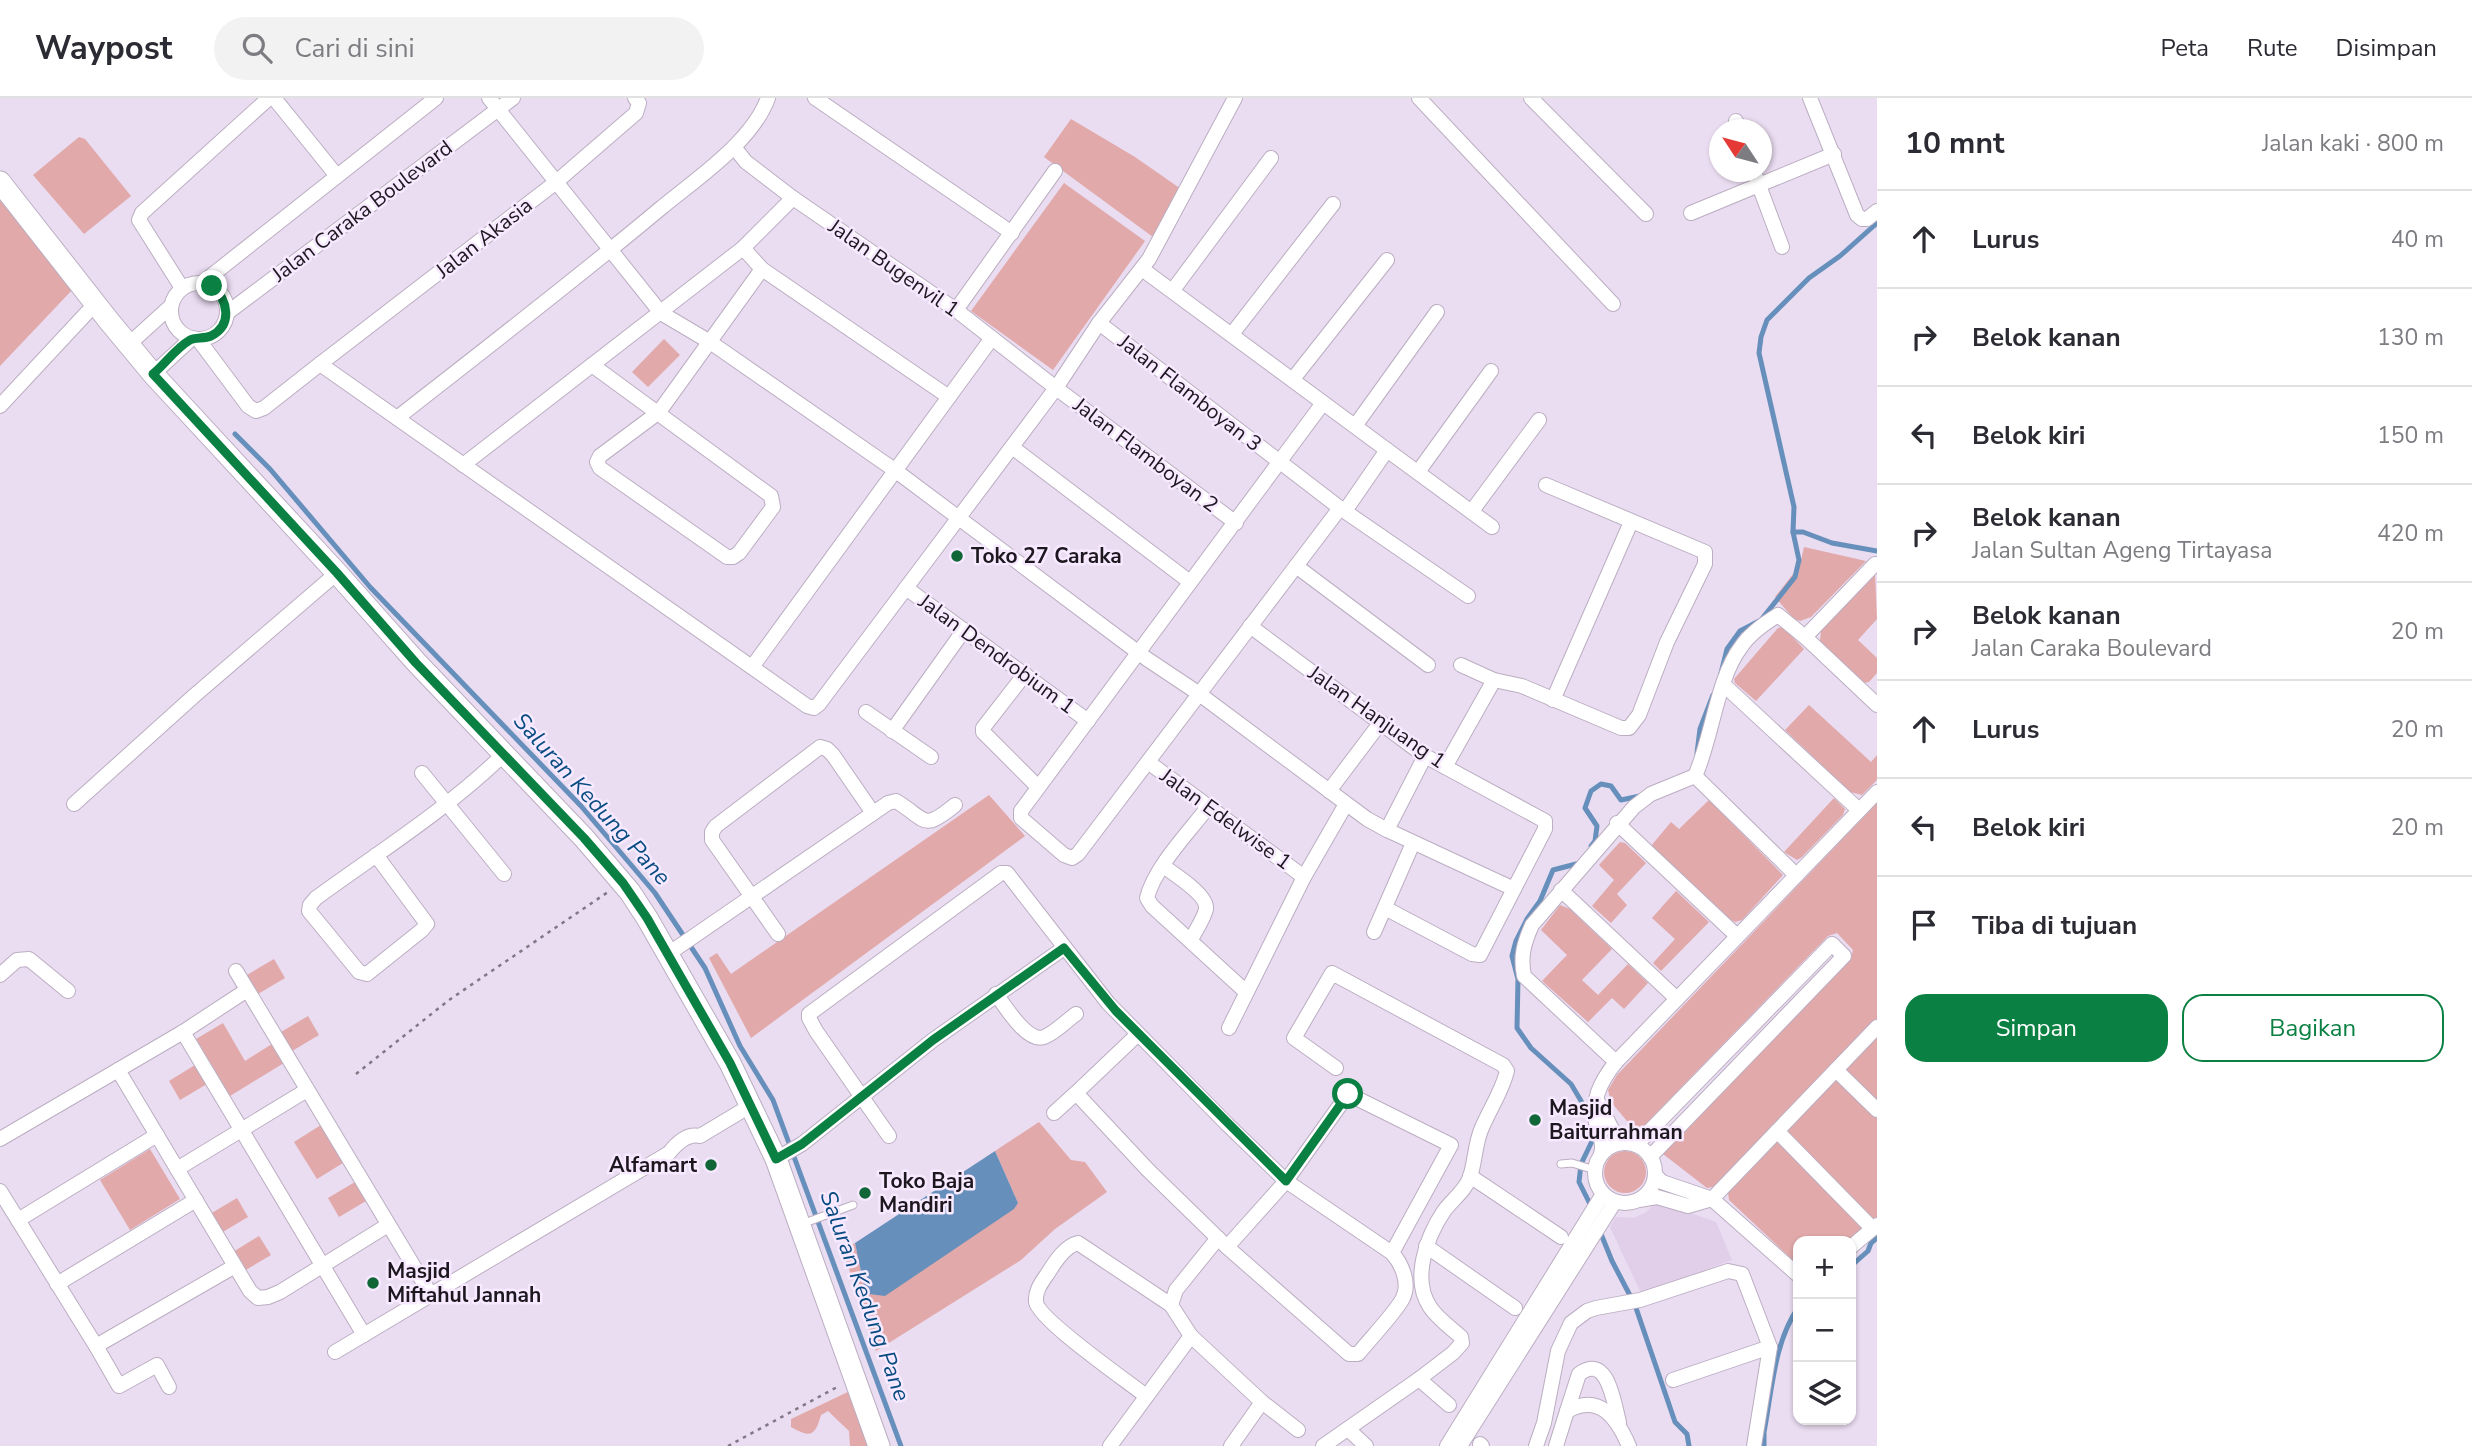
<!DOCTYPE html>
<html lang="id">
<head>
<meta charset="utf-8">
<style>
	:root { --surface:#fff; --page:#f2f2f3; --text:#2b2b33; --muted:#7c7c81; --line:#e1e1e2; --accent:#0b8043 }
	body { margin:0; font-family:"Nunito Sans",sans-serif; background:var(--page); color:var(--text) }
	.controls { position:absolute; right:21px; bottom:21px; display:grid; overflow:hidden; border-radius:14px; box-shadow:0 2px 5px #0004 }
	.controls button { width:63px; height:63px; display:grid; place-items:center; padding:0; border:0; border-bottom:2px solid var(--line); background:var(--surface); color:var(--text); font:35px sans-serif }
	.compass { position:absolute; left:1709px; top:21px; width:63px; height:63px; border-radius:50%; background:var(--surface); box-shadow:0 2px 5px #0004; rotate:306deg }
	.stop { position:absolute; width:21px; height:21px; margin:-16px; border:5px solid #0b8043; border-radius:50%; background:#fff }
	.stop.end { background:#0b8043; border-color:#fff; box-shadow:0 2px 7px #0008 }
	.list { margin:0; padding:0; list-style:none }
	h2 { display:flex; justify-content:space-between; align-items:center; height:91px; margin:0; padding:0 28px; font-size:30px }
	h2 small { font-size:23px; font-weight:400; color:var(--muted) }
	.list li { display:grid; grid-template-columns:46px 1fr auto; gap:21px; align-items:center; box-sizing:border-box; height:98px; padding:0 28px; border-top:2px solid var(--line) }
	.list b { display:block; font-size:26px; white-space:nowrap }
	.list p { margin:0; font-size:23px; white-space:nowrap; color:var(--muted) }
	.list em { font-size:23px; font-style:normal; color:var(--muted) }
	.actions { display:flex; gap:14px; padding:21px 28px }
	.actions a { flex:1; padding:16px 0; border:2px solid var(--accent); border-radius:21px; text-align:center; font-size:24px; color:var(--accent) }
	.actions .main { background:var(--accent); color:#fff }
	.icon { flex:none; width:38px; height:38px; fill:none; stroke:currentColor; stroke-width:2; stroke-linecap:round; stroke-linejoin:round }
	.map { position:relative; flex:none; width:1877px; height:1348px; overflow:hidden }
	header { display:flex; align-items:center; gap:42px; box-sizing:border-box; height:98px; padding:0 35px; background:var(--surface); border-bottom:2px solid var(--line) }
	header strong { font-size:33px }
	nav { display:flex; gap:38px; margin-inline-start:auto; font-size:24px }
	.search { width:490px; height:63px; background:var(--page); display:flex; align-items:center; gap:18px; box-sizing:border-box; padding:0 24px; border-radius:38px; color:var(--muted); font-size:26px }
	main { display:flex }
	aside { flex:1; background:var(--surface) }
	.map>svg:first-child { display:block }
	.built { fill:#e1cfea }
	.green { fill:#e1a9a9 }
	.water { fill:#6690bb }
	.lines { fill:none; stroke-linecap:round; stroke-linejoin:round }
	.stream { stroke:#6690bb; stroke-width:5 }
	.service-casing { stroke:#bbaec2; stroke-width:9 }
	.minor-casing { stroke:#bbaec2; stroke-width:16 }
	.primary-casing { stroke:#bbaec2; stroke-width:23 }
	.path { stroke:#817886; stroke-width:2.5; stroke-dasharray:3.5 5; stroke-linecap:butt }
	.service { stroke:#fff; stroke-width:7 }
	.minor { stroke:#fff; stroke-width:14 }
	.primary { stroke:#fff; stroke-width:21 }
	.route { stroke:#0b8043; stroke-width:9 }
	.poi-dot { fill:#116638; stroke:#f7e9ff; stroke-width:2.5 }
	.labels { text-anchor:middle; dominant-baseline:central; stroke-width:5; stroke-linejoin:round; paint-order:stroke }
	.street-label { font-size:21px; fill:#1d181f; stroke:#f7e9ff }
	.poi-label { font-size:21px; font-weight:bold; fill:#1d181f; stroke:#f7e9ff; text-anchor:start }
	.water-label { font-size:23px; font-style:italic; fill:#074b81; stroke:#f7e9ff }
</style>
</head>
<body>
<header>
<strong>Waypost</strong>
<div class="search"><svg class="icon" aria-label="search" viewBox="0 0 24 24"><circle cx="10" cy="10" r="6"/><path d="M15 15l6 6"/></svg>Cari di sini</div>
<nav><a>Peta</a><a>Rute</a><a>Disimpan</a></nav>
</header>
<main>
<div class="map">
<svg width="1877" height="1348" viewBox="0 0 1877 1348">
	<rect width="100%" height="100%" fill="#eadcf1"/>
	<polygon class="built" points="1657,1103 1716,1124 1732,1162 1641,1195 1610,1129 1616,1119 1633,1120 1645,1115"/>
	<g class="green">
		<polygon points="1071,21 1135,59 1181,91 1153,139 1044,59"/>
		<polygon points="79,39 85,41 131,98 84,136 33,77"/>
		<polygon points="1064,85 1145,143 1053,272 971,213"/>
		<polygon points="0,98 74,190 0,268"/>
		<polygon points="664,241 680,257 648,289 632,274"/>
		<polygon points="1804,449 1866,463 1811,519 1800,523 1794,521 1775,499 1800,467"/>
		<polygon points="1875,476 1877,521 1858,542 1877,560 1877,575 1869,584 1862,585 1820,543 1821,533"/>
		<polygon points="1783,529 1804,551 1756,603 1735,585 1734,581 1778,530"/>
		<polygon points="1809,607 1871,664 1877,657 1877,682 1862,697 1850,694 1785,632"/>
		<polygon points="989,697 1025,738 751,940 709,860 717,855 731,876"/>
		<polygon points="1834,700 1845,711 1843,717 1802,759 1797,762 1784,754"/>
		<polygon points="1709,702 1783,777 1742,822 1735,824 1730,821 1651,748 1671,724 1679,731"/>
		<polygon points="1877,705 1877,921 1713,1089 1707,1090 1663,1056 1851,860 1853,852 1837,835 1828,838 1637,1035 1611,1004 1608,992 1617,977"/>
		<polygon points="1620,744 1625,745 1646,765 1617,796 1627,807 1611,825 1592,808 1614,782 1599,767"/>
		<polygon points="1676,793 1709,824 1661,873 1653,865 1675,841 1652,820"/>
		<polygon points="1560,807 1570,811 1612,851 1582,882 1598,897 1628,866 1648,885 1624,911 1612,900 1588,924 1542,883 1567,857 1541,832"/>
		<polygon points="274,861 285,880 258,896 247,877"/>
		<polygon points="308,918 319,937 292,953 281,934"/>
		<polygon points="223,925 245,963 272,946 284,965 230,998 196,941"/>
		<polygon points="1877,937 1877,1121 1848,1143 1798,1143 1798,1167 1729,1102 1728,1094"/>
		<polygon points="195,967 207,986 180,1002 169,983"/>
		<polygon points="1039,1024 1071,1062 1085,1064 1107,1094 1055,1131 1021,1162 876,1253 843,1153 855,1145 864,1188 1018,1105 995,1053"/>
		<polygon points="321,1027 343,1065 317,1081 294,1044"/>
		<polygon points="150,1051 180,1101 130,1132 100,1082"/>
		<circle cx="1625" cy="1074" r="21"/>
		<polygon points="355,1084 366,1103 339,1119 328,1100"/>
		<polygon points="237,1100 248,1119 221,1135 210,1116"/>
		<polygon points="259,1138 271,1157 244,1173 233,1154"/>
		<path d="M850,1293L869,1348H850L849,1333L828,1313L821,1317C815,1337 812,1341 791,1329V1321Z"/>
	</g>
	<polygon class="water" points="995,1053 1018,1105 1014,1111 885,1198 869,1196 864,1188 855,1145"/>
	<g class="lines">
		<g class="stream">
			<polyline points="235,336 270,371 370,489 581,708 655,795 705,870 740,948 773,1002 901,1348"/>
			<polyline points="1793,434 1803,434 1832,445 1877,453"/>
			<polyline points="1721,575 1727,551 1740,533 1761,522 1795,479 1799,462 1793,434 1794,409 1759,255 1761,239 1767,222 1809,180 1840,158 1877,125"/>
			<polyline points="1697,655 1700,631 1713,597"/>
			<polyline points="1591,748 1595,743 1597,728 1585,710 1591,693 1601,686 1611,688 1621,702 1640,698"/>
			<polyline points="1580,765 1553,772 1540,803 1527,821 1516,843 1512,858 1518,881 1517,930 1531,950 1571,986 1590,1018"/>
			<polyline points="1591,1108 1579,1084 1581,1066 1595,1037"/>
			<polyline points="1599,1131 1612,1163 1635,1207 1675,1324 1687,1336 1689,1348"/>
			<polyline points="1851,1168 1868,1153 1871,1145 1877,1140"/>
			<path d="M1764,1348V1334C1772,1293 1774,1244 1798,1210"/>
		</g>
		<defs>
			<g id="service">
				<polyline points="1561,1066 1572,1065 1595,1072"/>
				<polyline points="802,1126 853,1107"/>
			</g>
			<g id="minor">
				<polyline points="274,0 337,78"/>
				<polyline points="489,0 661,215 710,244 896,373 1147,561 1198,595 1367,721 1387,732"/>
				<polyline points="815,0 1012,135"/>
				<polyline points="1419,0 1613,206"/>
				<polyline points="1531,0 1646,116"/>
				<polyline points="1810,0 1857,117 1862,121 1867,121 1877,113"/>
				<polyline points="1736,23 1739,32"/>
				<polyline points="734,49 746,64 793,100 956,212 1056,290 1236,425"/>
				<polyline points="1754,74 1782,149"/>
				<polyline points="1691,115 1834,56"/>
				<polyline points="743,150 762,171 949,299"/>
				<polyline points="1142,171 1387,352 1345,413"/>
				<polyline points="202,185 436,0"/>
				<circle cx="199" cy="213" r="28"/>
				<polyline points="182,190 139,122 142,115 269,0"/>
				<polyline points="1173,192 1271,60"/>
				<polyline points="956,212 1055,73"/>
				<polyline points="227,215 513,0"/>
				<polyline points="1099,225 1340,410 1078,756 1072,760 1064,757 1021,720 1021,713 1323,305"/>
				<polyline points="1232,236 1333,106"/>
				<polyline points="198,241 248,308 256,313 264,310 320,266 807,608 814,610 819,606 1056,290 1099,225 1149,161 1235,0"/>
				<polyline points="128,247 171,208"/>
				<polyline points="320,266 555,85 636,15 639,5 635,0"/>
				<polyline points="592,267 771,398 773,409 739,455 733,459 727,459 600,370 597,364 600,358 659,314 762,171"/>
				<polyline points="153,276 192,240"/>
				<polyline points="1293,281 1387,162"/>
				<polyline points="0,308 95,206"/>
				<path d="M397,320C485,251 575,182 661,110C696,81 752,44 768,0"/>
				<polyline points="1355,328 1437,214"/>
				<polyline points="1012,349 1190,484"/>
				<polyline points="1387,352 1492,429"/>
				<polyline points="463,367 743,150 793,100"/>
				<polyline points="1418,374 1491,273"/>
				<polyline points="1340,410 1468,498"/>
				<polyline points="1472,413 1539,322"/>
				<polyline points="1296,468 1428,567"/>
				<polyline points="906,490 1088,623"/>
				<polyline points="1250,528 1425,658 1545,723 1545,731 1514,791 1387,732 1425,658"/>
				<polyline points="1805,539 1875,466"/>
				<polyline points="1461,567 1494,582 1522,588 1621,630 1629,630 1639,617 1667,544 1705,466 1705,454 1546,387"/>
				<polyline points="752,569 992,240"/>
				<polyline points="1025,576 983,630 983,634 1037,688"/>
				<polyline points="1724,587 1859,712"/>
				<polyline points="1553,602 1631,424"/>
				<polyline points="866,614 931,659"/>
				<polyline points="892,633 964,532"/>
				<polyline points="1148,664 1304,779"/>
				<polyline points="1445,669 1494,582"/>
				<polyline points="422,675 504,776"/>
				<polyline points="1695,678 1796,777"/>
				<polyline points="1329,693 1381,624"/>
				<polyline points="74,706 195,597 337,475"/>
				<path d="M1208,709C1189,734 1154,770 1147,800L1152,808L1245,893"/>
				<polyline points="1617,725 1737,838"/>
				<path d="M376,757L427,826L422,832L367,876L359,874L309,813L310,807L316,800C379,754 446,712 503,657"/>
				<path d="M1163,768C1174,776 1208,797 1206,811C1204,821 1195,833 1191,842"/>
				<polyline points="1561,792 1677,901"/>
				<polyline points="1385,810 1472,856 1480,857 1514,791"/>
				<polyline points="1374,834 1413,745"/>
				<polyline points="778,836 712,742 712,734 716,728 820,649 827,651 833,657 873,715"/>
				<path d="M668,856L888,705L896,703C927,722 922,734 955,707"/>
				<polyline points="236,873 431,1197"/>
				<polyline points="0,877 17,862 29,861 68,893"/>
				<path d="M996,896C1005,908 1027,945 1044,939C1055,935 1066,923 1076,916"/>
				<polyline points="1229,930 1304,779 1346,706"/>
				<polyline points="183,934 364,1237"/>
				<polyline points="1616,964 1877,694"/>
				<polyline points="118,972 250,1193 258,1200 268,1199 280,1194 388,1127"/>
				<polyline points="1836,972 1877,1012"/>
				<path d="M1597,1003C1611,1022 1606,1034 1629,1044"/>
				<polyline points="1054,1015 1076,995"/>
				<polyline points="1777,1033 1872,1130"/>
				<path d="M889,1038L816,933L809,920V916L1001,775H1007L1108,905L1228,1027L1286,1083L1392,1155C1402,1166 1410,1185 1403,1200C1396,1214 1369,1242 1358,1256H1349L1227,1149L1148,1072L1076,995L1138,936"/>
				<polyline points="0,1041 183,934 247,892"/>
				<circle cx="1625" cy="1075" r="30"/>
				<polyline points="1636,1047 1832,846 1844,858 1650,1059"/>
				<path d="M1601,1056C1604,1046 1600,1039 1597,1029C1590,1004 1600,984 1616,964L1524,878C1520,858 1524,845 1532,827L1634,709L1651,696L1695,678C1712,641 1717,580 1741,549C1750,535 1765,525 1778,517L1805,539L1877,607"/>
				<polyline points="776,1061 802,1046 933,942 1064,850"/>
				<polyline points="177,1071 307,992"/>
				<polyline points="1655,1077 1662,1084 1712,1101 1798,1177"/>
				<polyline points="1470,1078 1561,1139"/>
				<polyline points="0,1093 96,1248 235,1168"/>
				<polyline points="1639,1102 1657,1099 1688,1108 1712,1101 1877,929"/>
				<polyline points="18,1122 157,1037"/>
				<polyline points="1218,1140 1176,1192 1171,1207 1191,1238 1262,1304 1298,1332"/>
				<polyline points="1426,1148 1515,1210"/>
				<polyline points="1227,1149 1286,1083 1348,996 1451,1047 1392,1155"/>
				<polyline points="1851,1149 1877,1127"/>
				<polyline points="57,1186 196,1102"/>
				<polyline points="96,1248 119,1288 157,1267 169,1289"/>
				<path d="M335,1254L669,1055C677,1045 687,1035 700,1038L750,1008"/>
				<polyline points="1419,1281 1449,1307"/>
				<polyline points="1673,1282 1770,1249"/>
				<path d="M1146,1298C1127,1283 1039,1222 1036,1204C1035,1192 1042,1184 1048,1175C1055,1164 1065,1148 1078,1145L1171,1207"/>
				<path d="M1567,1313L1579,1276C1608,1254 1614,1306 1619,1324"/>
				<polyline points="1348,1331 1366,1348"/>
				<polyline points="1480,1346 1482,1348"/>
				<polyline points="1110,1348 1191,1238"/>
				<polyline points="1231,1348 1262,1304"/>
				<path d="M1323,1348L1419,1281L1453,1255L1462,1245L1461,1239C1451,1230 1437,1220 1430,1209C1411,1181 1427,1138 1444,1113C1452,1102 1466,1092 1470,1079C1475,1064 1475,1047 1481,1032C1489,1012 1502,994 1507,973L1503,967L1332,875L1294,940L1336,970"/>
				<polyline points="1447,1348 1603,1096"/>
				<polyline points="1460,1348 1614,1105"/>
				<polyline points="1536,1348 1544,1325 1558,1253 1571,1225 1587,1213 1596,1210 1640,1202 1728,1173 1742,1176 1770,1249 1754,1348"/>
				<path d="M1556,1348L1567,1313C1600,1295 1617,1320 1629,1348"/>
			</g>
			<polyline id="primary" points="0,84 109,223 153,276 337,475 417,565 584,740 630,794 647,820 730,965 776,1061 879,1348"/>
		</defs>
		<use href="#service" class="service-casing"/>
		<use href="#minor" class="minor-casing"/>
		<use href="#primary" class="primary-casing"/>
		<g class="path">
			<polyline points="356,976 449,902 608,794"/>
			<polyline points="728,1348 839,1288"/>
		</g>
		<use href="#service" class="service"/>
		<use href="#minor" class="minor"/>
		<use href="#primary" class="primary"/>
	</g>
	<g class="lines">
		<path class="route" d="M212,188C228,202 233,227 211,238C204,241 195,239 190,242C176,250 165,266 153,276L337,475L416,565L584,740L623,785L647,820L730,965L776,1061L802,1046L933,942L1064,850L1116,913L1286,1083L1348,996"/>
	</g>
	<g class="poi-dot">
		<circle cx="957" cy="458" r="7"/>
		<circle cx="1535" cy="1022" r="7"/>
		<circle cx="711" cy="1067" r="7"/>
		<circle cx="865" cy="1095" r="7"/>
		<circle cx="373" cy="1185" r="7"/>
	</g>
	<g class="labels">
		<g class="street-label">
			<text transform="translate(362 113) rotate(-37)">Jalan Caraka Boulevard</text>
			<text transform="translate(484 140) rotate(-38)">Jalan Akasia</text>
			<text transform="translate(894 170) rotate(35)">Jalan Bugenvil 1</text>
			<text transform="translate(1190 295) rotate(38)">Jalan Flamboyan 3</text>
			<text transform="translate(1146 357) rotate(37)">Jalan Flamboyan 2</text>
			<text transform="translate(997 556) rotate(36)">Jalan Dendrobium 1</text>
			<text transform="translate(1377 619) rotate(35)">Jalan Hanjuang 1</text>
			<text transform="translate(1226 721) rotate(36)">Jalan Edelwise 1</text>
		</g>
		<g class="poi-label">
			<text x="971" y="458">Toko 27 Caraka</text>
			<text x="1549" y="1010">Masjid<tspan x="1549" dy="24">Baiturrahman</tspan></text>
			<text x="697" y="1067" text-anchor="end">Alfamart</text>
			<text x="879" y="1083">Toko Baja<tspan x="879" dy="24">Mandiri</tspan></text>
			<text x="387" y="1173">Masjid<tspan x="387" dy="24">Miftahul Jannah</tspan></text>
		</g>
		<g class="water-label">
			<text transform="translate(592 701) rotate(48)">Saluran Kedung Pane</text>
			<text transform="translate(865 1198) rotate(70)">Saluran Kedung Pane</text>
		</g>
	</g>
</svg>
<div class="controls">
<button>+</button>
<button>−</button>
<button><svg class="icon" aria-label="layers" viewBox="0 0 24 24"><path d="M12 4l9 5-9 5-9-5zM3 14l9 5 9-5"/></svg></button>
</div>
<svg class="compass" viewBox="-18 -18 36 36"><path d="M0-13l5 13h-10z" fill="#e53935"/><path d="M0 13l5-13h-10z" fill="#7c7c81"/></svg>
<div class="stop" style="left:1348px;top:996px"></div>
<div class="stop end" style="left:212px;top:188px"></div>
</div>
<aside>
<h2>10 mnt<small>Jalan kaki · 800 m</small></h2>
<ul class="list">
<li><svg class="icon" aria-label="ahead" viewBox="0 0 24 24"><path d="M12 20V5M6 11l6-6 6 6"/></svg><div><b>Lurus</b></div><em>40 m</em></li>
<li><svg class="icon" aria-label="right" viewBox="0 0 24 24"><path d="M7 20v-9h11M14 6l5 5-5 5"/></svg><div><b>Belok kanan</b></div><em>130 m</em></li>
<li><svg class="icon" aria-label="left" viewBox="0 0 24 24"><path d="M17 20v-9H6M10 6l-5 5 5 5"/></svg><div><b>Belok kiri</b></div><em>150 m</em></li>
<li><svg class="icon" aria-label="right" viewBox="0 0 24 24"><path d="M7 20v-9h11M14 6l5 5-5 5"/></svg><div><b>Belok kanan</b><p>Jalan Sultan Ageng Tirtayasa</p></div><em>420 m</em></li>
<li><svg class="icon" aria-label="right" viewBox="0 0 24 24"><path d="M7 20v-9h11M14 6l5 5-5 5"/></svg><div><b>Belok kanan</b><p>Jalan Caraka Boulevard</p></div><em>20 m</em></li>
<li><svg class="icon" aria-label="ahead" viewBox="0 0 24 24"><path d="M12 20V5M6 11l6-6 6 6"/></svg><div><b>Lurus</b></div><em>20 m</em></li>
<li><svg class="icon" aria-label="left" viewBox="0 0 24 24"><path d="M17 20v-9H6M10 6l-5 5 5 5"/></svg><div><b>Belok kiri</b></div><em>20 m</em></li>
<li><svg class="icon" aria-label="arrive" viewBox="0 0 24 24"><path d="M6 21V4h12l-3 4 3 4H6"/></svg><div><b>Tiba di tujuan</b></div></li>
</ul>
<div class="actions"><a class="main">Simpan</a><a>Bagikan</a></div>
</aside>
</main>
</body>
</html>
